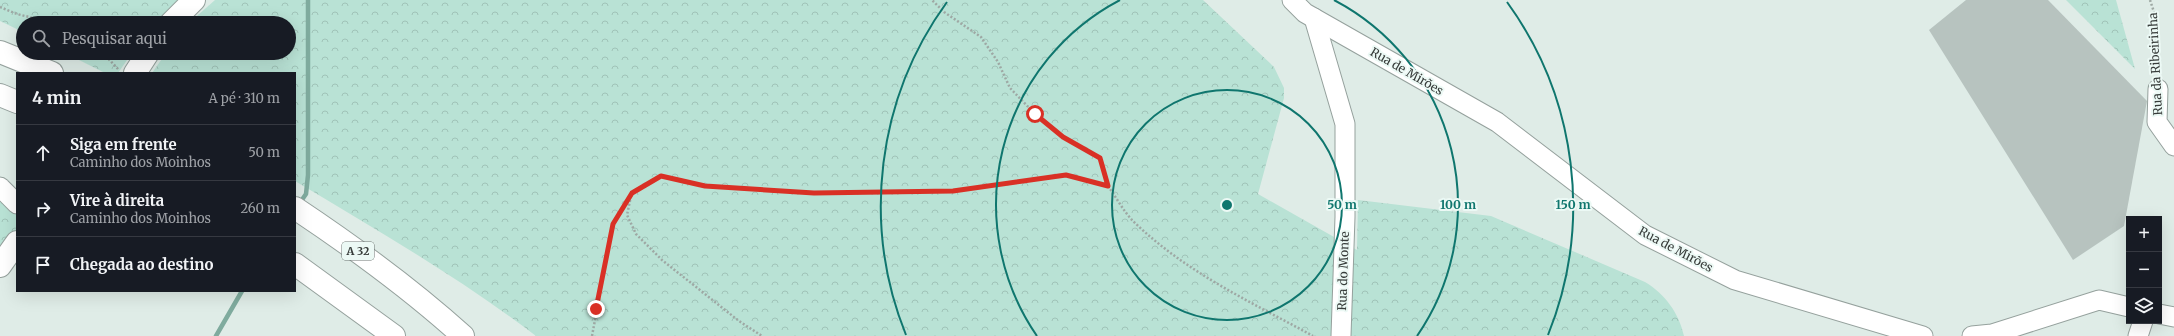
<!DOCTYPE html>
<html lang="pt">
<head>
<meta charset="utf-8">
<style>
	:root { --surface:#171b24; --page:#242831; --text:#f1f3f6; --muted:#9ea1a6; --line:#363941 }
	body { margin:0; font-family:Merriweather,serif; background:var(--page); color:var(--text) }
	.controls { position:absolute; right:12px; bottom:12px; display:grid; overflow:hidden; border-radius:0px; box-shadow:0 4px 16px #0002 }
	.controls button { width:36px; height:36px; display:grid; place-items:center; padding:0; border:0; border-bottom:1px solid var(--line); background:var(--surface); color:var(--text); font:20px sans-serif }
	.stop { position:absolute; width:12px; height:12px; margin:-9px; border:3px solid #d93025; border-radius:50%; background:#fff }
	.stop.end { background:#d93025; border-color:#fff; box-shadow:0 1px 4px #0008 }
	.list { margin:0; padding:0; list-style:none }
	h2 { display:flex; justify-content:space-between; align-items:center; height:52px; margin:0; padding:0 16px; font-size:17px }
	h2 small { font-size:13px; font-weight:400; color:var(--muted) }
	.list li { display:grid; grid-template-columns:26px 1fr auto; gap:12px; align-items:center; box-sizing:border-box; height:56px; padding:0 16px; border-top:1px solid var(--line) }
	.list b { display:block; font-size:15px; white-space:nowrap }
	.list p { margin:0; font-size:13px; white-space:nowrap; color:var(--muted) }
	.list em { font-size:13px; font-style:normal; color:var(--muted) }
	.icon { flex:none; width:22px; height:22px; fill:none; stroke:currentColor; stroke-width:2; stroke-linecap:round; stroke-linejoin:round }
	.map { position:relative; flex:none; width:2174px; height:336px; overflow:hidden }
	.search { position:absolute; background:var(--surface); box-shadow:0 4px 16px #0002; left:16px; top:16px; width:280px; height:44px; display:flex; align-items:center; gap:10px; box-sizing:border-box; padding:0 14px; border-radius:22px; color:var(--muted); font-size:15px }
	.panel { position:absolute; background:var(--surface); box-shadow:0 4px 16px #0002; left:16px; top:72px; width:280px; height:220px; border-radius:0px }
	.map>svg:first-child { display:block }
	.forest { fill:url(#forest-crowns) }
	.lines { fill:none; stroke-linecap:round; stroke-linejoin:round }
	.stream { stroke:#7fab9e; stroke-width:4.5 }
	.building { fill:#b7c3bf }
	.minor-casing { stroke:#95a19d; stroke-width:21 }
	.major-casing { stroke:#95a19d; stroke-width:24 }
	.highway-casing { stroke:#95a19d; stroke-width:24 }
	.path { stroke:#9ea8a4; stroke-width:2.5; stroke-dasharray:2 2; stroke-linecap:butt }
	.minor { stroke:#fff; stroke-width:19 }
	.major { stroke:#fff; stroke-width:22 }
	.highway { stroke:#fff; stroke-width:22 }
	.route { stroke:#d93025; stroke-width:5 }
	.ring { fill:none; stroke:#0f766e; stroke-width:2 }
	.labels { text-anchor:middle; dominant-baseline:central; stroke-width:4; stroke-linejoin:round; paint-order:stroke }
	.shield { fill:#ecf9f5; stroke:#6d7572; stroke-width:1 }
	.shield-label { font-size:11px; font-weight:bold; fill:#373c3a }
	.street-label { font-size:12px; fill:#373c3a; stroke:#ecf9f5 }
	.centre { fill:#0f766e; stroke:#ecf9f5; stroke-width:2 }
	.ring-label { font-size:12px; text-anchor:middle; font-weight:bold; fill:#0f766e; stroke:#ecf9f5; stroke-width:4; stroke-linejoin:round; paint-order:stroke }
</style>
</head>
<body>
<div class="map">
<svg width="2174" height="336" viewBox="0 0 2174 336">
	<defs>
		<pattern id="forest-crowns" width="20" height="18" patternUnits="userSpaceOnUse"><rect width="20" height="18" fill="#b9e2d5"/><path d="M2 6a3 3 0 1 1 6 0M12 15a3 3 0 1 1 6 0" fill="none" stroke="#a0c3b8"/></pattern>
	</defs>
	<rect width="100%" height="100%" fill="#dfece7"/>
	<g class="forest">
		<polygon points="0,0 179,0 155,23 23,23 23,32 0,21"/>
		<path d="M215,0H1203L1274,67L1284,88V98L1258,194L1357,250L1358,200L1491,216L1645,282C1665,294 1679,313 1684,336H536C460,278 377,230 295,181V73H152L166,53H289V23H189Z"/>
		<polygon points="2066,0 2116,0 2135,69"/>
		<polygon points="65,53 132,53 118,73 105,73"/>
		<polygon points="0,187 17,204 17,242 0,266"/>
	</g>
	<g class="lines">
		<g class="stream">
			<polyline points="299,204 306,194 308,175 308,0"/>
			<polyline points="216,336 242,291"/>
		</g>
	</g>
	<polygon class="building" points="1966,0 2048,0 2147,101 2124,226 2073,260 1929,30"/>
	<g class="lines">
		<defs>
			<g id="minor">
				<polyline points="1292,0 1305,13 1497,122 1645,235 1735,280 1923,336"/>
				<polyline points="1314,18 1345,124 1345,217 1341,336"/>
				<polyline points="2158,89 2157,122 2174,146"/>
				<polyline points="0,187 17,204"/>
				<polyline points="2159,314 2174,317"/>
				<polyline points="1972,336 1992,334 2099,300 2129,307"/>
				<polyline points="2138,336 2143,321"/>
			</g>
			<g id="major">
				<polyline points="171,23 194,0"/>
				<polyline points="135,73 148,53"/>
				<polyline points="0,266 17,242"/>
			</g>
			<g id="highway">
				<polyline points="0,52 52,73"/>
				<polyline points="0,95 17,102"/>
				<path d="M295,208C355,248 410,288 463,336"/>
				<polyline points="295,264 394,336"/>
			</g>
		</defs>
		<use href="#minor" class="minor-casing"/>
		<use href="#major" class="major-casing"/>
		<use href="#highway" class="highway-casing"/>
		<g class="path">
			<polyline points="2150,0 2154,12 2157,72"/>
			<polyline points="0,7 17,14 53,23"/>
			<polyline points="103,53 118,69"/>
			<path d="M1108,186C1116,197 1124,212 1133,221C1185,272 1251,302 1313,336"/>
			<polyline points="631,196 627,215 636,234 662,260 739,321 762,336"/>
			<polyline points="592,336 613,224 632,193 661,176 705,186 814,193 953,191 1066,175 1108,186 1100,159 1063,137 1035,114 1010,88 998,62 981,37 944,12 932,0"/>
		</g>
		<use href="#minor" class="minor"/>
		<use href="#major" class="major"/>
		<use href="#highway" class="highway"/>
	</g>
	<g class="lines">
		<polyline class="route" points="596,309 613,224 632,193 661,176 705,186 814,193 953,191 1066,175 1108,186 1100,158 1063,137 1035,114"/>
	</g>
	<g class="ring">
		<circle cx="1227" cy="205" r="115"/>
		<path d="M1037 336A231 231 0 0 1 1120 0M1334 0A231 231 0 0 1 1417 336"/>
		<path d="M906 335A346 346 0 0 1 947 2M1507 2A346 346 0 0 1 1548 335"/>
	</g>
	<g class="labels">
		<rect class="shield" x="342" y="242" width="32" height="18" rx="3"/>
		<g class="shield-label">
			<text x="358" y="251">A 32</text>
		</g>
		<g class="street-label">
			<text transform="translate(2155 64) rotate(-93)">Rua da Ribeirinha</text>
			<text transform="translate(1407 71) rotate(30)">Rua de Mirões</text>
			<text transform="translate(1676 249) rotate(28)">Rua de Mirões</text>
			<text transform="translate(1343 271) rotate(-88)">Rua do Monte</text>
		</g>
	</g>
	<circle cx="1227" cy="205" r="6" class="centre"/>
	<g class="ring-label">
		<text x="1342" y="209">50 m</text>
		<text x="1458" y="209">100 m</text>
		<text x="1573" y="209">150 m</text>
	</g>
</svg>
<div class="controls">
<button>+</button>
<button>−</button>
<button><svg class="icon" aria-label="layers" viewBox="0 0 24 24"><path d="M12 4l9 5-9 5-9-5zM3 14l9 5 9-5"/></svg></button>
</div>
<div class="stop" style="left:1035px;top:114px"></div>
<div class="stop end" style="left:596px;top:309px"></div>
<div class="search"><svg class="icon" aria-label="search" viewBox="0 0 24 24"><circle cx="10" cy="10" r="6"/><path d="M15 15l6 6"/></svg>Pesquisar aqui</div>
<section class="panel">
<h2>4 min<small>A pé · 310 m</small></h2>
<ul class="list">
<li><svg class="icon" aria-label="ahead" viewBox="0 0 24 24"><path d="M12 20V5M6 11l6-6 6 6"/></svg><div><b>Siga em frente</b><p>Caminho dos Moinhos</p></div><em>50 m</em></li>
<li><svg class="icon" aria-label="right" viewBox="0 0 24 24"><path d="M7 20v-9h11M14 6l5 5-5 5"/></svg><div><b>Vire à direita</b><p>Caminho dos Moinhos</p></div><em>260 m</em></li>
<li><svg class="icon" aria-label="arrive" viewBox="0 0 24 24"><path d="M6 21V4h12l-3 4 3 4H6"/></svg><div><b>Chegada ao destino</b></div></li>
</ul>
</section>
</div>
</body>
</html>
